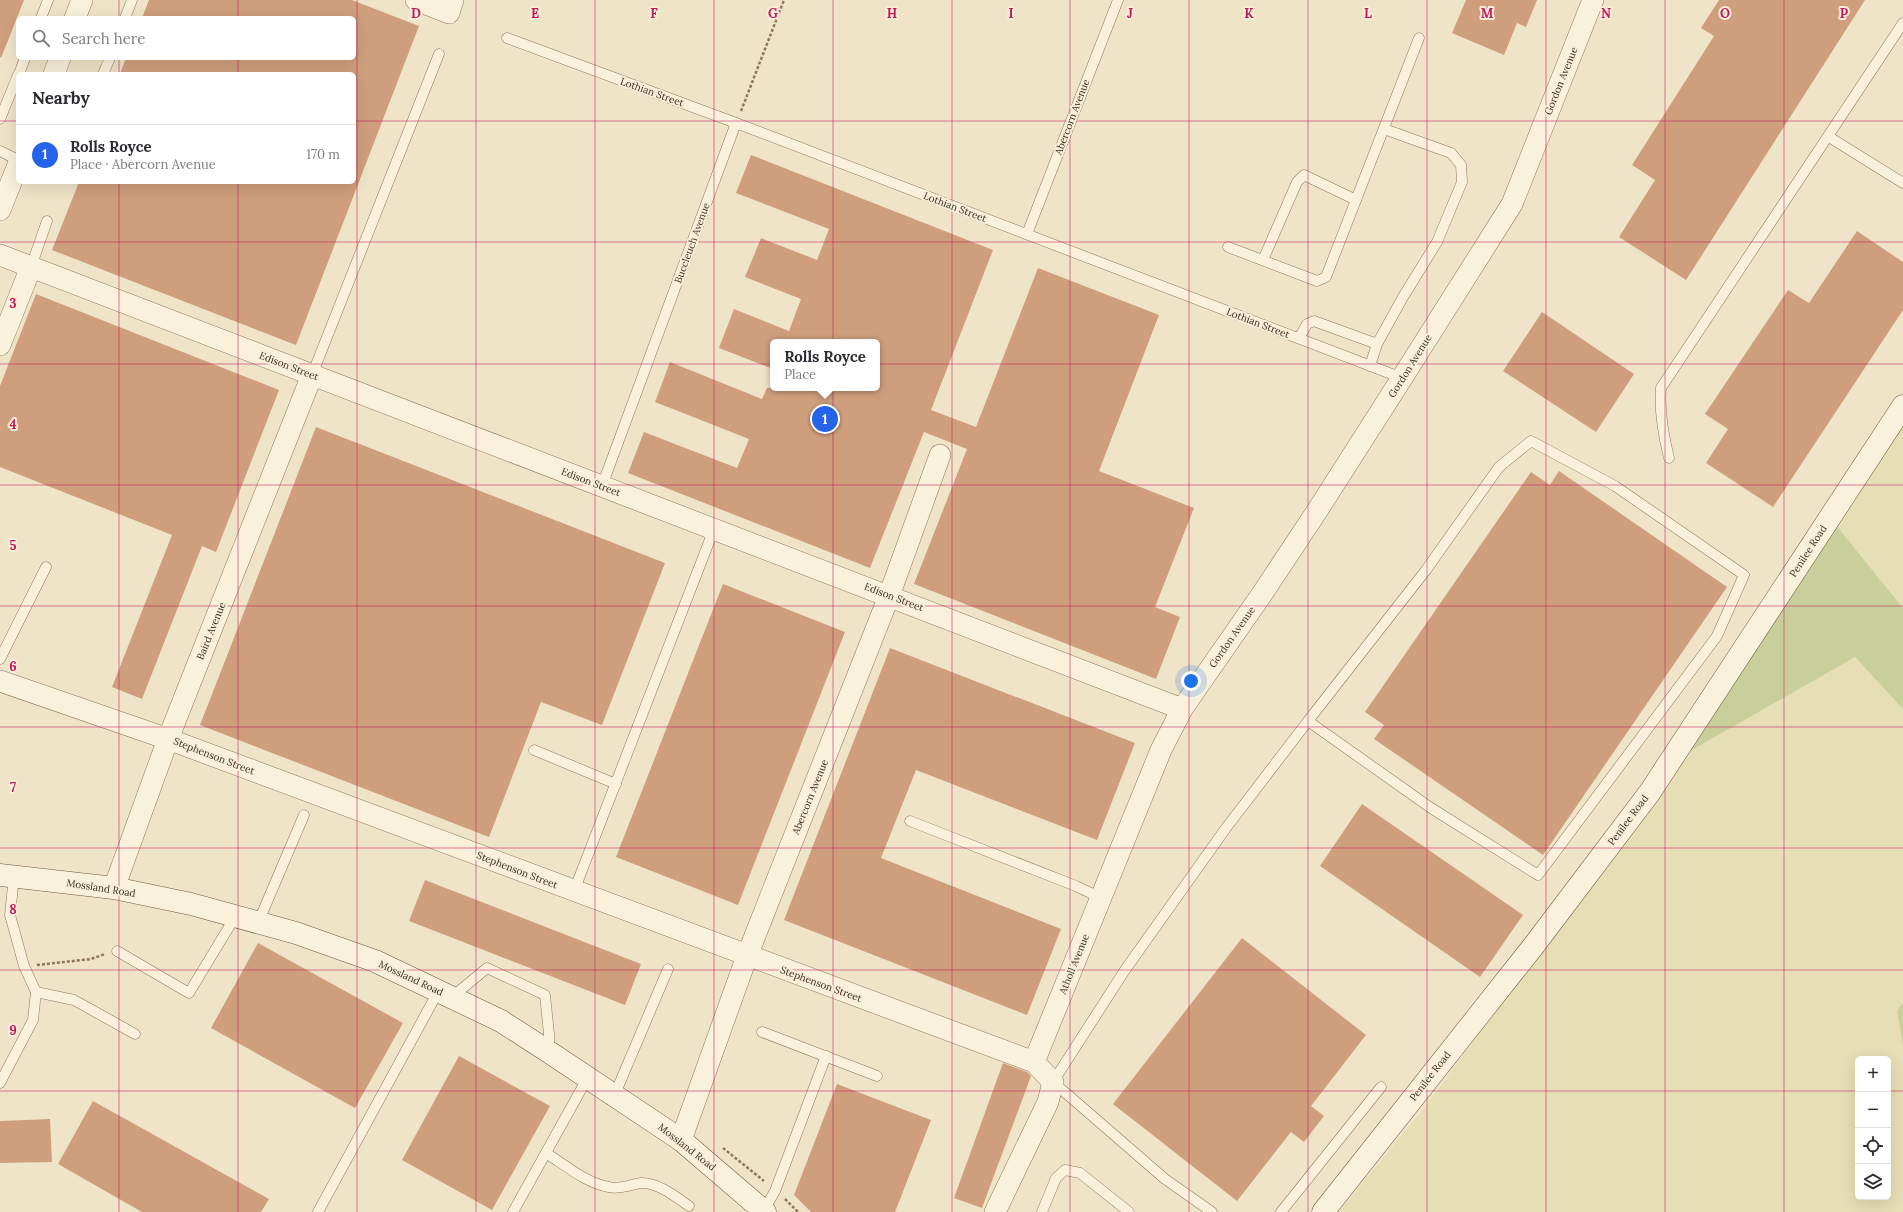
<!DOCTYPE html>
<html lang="en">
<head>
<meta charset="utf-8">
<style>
	:root { --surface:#fff; --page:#f7f7f7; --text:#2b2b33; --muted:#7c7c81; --line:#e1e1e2; --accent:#2563eb }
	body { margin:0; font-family:Lora,serif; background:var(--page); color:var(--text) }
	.controls { position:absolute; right:12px; bottom:12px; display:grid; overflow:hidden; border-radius:6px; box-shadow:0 4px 16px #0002 }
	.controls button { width:36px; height:36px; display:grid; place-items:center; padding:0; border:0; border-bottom:1px solid var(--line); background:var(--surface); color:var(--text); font:20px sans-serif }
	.you { position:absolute; left:1191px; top:681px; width:14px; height:14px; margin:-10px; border:3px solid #fff; border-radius:50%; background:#1a73e8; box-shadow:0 0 0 6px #1a73e833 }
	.badge { display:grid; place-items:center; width:26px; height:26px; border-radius:50%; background:var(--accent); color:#fff; font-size:13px; font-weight:700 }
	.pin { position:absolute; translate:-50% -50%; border:2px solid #fff; box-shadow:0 1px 4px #0006 }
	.popup { position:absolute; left:770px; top:339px; width:110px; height:52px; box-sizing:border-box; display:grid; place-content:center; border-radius:6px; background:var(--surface); filter:drop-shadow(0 1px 3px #0005); font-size:13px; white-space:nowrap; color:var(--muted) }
	.popup b { font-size:15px; color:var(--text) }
	.popup::after { content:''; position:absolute; left:50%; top:100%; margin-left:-8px; border:8px solid transparent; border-top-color:var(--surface) }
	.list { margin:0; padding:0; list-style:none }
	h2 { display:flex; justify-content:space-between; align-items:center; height:52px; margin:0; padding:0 16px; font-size:17px }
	h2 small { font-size:13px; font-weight:400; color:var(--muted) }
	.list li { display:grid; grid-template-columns:26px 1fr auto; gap:12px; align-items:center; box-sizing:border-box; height:60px; padding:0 16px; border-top:1px solid var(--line) }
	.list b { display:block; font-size:15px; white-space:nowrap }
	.list p { margin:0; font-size:13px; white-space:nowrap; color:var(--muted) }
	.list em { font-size:13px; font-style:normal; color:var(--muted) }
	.icon { flex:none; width:22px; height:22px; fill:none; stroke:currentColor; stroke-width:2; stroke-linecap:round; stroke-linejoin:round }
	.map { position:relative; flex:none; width:1903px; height:1212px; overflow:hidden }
	.search { position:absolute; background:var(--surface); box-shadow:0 4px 16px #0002; left:16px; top:16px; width:340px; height:44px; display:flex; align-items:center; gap:10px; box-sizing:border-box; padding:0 14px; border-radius:6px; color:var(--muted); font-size:15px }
	.panel { position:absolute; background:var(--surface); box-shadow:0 4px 16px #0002; left:16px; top:72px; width:340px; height:112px; border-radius:6px }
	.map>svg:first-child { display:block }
	.farmland { fill:#e6deb5; fill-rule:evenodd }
	.green { fill:#c9cf9b }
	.building { fill:#cf9f7d }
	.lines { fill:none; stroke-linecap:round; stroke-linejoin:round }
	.lane-casing { stroke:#8d765c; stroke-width:11 }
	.street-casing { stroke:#8d765c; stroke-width:22 }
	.secondary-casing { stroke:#6f573f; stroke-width:23 }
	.path { stroke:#8d765c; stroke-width:2.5; stroke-dasharray:3 2; stroke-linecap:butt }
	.lane { stroke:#faf1dc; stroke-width:10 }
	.street { stroke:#faf1dc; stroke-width:21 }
	.secondary { stroke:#faf1dc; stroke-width:22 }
	.grid { fill:none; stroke:#c2185b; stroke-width:1; stroke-opacity:0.55 }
	.labels { text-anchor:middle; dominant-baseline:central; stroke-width:4; stroke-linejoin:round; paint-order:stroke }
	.street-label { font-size:10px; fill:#3d2e20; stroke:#f7eed8 }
	.grid-label { font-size:13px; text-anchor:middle; font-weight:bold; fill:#c2185b; stroke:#f7eed8; stroke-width:4; stroke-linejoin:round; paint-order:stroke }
</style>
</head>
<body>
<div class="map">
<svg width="1903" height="1212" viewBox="0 0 1903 1212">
	<rect width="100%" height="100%" fill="#f0e4c8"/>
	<g class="farmland">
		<polygon points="1903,425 1903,608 1835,524"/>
		<path d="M1855,657L1903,709V1003L1897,1012L1903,1046V1212H1339L1426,1106L1685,754ZM1858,1059H1888V1197H1858Z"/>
	</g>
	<g class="green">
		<polygon points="1835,524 1903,608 1903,709 1855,657 1685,754"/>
		<polygon points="1903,1003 1903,1046 1897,1011"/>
	</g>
	<g class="building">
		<polygon points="0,0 24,0 1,58 0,57"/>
		<polygon points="149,0 352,0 419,26 296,345 52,250 79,182 354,182 354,74 120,74 126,58 354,58 354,18 142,18"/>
		<polygon points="1466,0 1537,0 1526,27 1517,23 1504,55 1452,33"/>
		<polygon points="1719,0 1865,0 1686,280 1619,237 1655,180 1632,165 1714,36 1701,28"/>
		<polygon points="751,155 993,250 931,410 976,427 1038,268 1159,315 1099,471 1194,508 1155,607 1180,617 1156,679 914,584 967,449 924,432 870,568 628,473 644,432 737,468 749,439 655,402 670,362 762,399 767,388 877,388 877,342 773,342 773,369 719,348 734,309 789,331 801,299 745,277 761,238 817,260 829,229 736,193"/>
		<polygon points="1857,231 1903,262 1903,310 1773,507 1706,463 1728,429 1705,414 1788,290 1809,303"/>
		<polygon points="36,294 279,390 216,552 202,546 142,699 112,687 172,535 0,467 0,386"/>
		<polygon points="1542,312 1634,374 1596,432 1503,371"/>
		<polygon points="316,427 665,563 602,725 541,702 489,837 200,725"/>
		<polygon points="1559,471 1727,587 1543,855 1374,739 1384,725 1365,712 1531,472 1550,485"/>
		<polygon points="723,584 845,632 738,905 616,857"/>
		<polygon points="890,648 1135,743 1097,840 916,770 881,858 1061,929 1027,1015 784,920"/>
		<polygon points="1362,804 1523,915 1480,977 1320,866"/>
		<polygon points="425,880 641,964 625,1005 409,921"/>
		<polygon points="1242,938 1366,1035 1311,1106 1324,1116 1304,1142 1291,1132 1237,1201 1113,1104"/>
		<polygon points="258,943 403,1023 355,1108 211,1028"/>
		<polygon points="459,1056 550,1106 492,1210 402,1160"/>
		<polygon points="1003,1063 1027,1072 1031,1076 982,1208 954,1198"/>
		<polygon points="837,1084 931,1120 895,1212 811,1212 794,1195"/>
		<polygon points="93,1101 269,1199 261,1212 142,1212 58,1164"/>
		<polygon points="50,1119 52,1162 0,1163 0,1121"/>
	</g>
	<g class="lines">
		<defs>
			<g id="lane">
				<polyline points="41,18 48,0"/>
				<polyline points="125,18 132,0"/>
				<polyline points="507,38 736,123 1402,378"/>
				<polyline points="19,74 25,58"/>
				<polyline points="103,74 110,58"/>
				<polyline points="0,119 18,75"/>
				<polyline points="1829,137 1903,183"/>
				<polyline points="0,151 18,160"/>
				<polyline points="1027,234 1118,0"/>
				<polyline points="1228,247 1317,281 1326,277 1419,38"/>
				<polyline points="1263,260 1297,182 1304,175 1356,200"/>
				<polyline points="31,267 47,221"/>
				<polyline points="1299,338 1307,324 1314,321 1377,344"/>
				<polyline points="1370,366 1377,344 1403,297 1437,242 1462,182 1461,165 1451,153 1384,129"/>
				<polyline points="312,375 439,54"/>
				<path d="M1669,458C1663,434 1659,412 1661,388L1903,23"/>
				<polyline points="602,486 736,123"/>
				<polyline points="0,659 46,567"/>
				<polyline points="534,750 616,784"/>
				<polyline points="910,821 1076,886 1101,898"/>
				<polyline points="574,891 714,529"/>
				<polyline points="258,923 304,815"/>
				<polyline points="117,951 189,993 235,917"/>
				<polyline points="36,992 74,1000 135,1034"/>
				<polyline points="452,997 487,968 545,995 549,1034 549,1051"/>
				<polyline points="762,1032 877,1076"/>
				<polyline points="0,1083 33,1020 36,992 24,966 10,915 14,876"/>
				<polyline points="615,1094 668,969"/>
				<path d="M546,1153C565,1165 586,1183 609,1187C620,1190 631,1184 642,1183C659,1183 676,1197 689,1206"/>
				<polyline points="764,1210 775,1191 826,1056"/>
				<polyline points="318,1212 439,990"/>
				<polyline points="513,1212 588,1077"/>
				<polyline points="1042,1212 1056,1178 1065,1170 1080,1173 1129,1212"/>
				<polyline points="1212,1212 1165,1179 1053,1082 1125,970 1226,828 1308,721 1431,808 1538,875 1717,636 1744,575 1615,486 1531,441 1499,467 1426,570 1308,721"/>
				<polyline points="1281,1212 1381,1087"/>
			</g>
			<g id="street">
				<polyline points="416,0 449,13 453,0"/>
				<polyline points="75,18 82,0"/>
				<polyline points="54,74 60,58"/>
				<polyline points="0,210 18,165"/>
				<polyline points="0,255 1182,709"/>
				<polyline points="0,345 31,267"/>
				<polyline points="0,681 168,739 1034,1062 1053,1082 1048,1102 995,1212"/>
				<polyline points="114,888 168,739 312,375"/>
				<polyline points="1034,1062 1161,750 1182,709 1262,594 1317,511 1402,378 1512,204 1593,0"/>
				<polyline points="681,1140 747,956 889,596 940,455"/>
			</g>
			<g id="secondary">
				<polyline points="0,875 114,888 191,904 296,933 375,961 501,1021 549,1052 681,1140 765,1212"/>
				<polyline points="1323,1212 1535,944 1650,792 1903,406"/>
			</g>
		</defs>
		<use href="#lane" class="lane-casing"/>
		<use href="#street" class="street-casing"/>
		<use href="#secondary" class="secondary-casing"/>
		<g class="path">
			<polyline points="741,111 784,0"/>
			<polyline points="37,965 91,959 105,954"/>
			<polyline points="723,1148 764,1181"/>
			<polyline points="785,1199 798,1212"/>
		</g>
		<use href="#lane" class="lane"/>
		<use href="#street" class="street"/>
		<use href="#secondary" class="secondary"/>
	</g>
	<path class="grid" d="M119,0V18M238,0V18M357,0V1212M476,0V1212M595,0V1212M714,0V1212M833,0V1212M952,0V1212M1070,0V1212M1189,0V1212M1308,0V1212M1427,0V1212M1546,0V1212M1665,0V1212M1784,0V1212M119,58V74M238,58V74M0,121H18M354,121H1903M119,182V1212M238,182V1212M0,242H1903M0,364H1903M0,485H1903M0,606H1903M0,727H1903M0,848H1903M0,970H1903M0,1091H1858M1888,1091H1903"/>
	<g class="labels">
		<g class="street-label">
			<text transform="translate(1561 81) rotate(-68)">Gordon Avenue</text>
			<text transform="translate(652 92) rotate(20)">Lothian Street</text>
			<text transform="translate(1072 117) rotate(-69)">Abercorn Avenue</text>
			<text transform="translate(955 207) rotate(21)">Lothian Street</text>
			<text transform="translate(692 243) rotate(-70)">Buccleuch Avenue</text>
			<text transform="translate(1258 323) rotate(21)">Lothian Street</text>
			<text transform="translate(289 366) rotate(21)">Edison Street</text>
			<text transform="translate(1410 366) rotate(-58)">Gordon Avenue</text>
			<text transform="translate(591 482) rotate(21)">Edison Street</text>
			<text transform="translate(1808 551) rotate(-57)">Penilee Road</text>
			<text transform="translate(894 597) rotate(21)">Edison Street</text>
			<text transform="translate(211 631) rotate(-68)">Baird Avenue</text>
			<text transform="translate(1232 637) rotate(-55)">Gordon Avenue</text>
			<text transform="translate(214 756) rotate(21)">Stephenson Street</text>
			<text transform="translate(810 797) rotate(-68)">Abercorn Avenue</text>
			<text transform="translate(1628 820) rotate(-53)">Penilee Road</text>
			<text transform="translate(517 870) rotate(21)">Stephenson Street</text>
			<text transform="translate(101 888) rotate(9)">Mossland Road</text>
			<text transform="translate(1074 964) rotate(-68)">Atholl Avenue</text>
			<text transform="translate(411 978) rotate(25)">Mossland Road</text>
			<text transform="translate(821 984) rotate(20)">Stephenson Street</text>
			<text transform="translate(1430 1076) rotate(-52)">Penilee Road</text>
			<text transform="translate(687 1147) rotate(38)">Mossland Road</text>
		</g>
	</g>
	<g class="grid-label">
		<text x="416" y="18">D</text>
		<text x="535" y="18">E</text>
		<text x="654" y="18">F</text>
		<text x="773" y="18">G</text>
		<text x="892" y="18">H</text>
		<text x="1011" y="18">I</text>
		<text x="1130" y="18">J</text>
		<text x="1249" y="18">K</text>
		<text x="1368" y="18">L</text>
		<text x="1487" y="18">M</text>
		<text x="1606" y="18">N</text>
		<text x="1725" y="18">O</text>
		<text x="1844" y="18">P</text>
		<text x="13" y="308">3</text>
		<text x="13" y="429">4</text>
		<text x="13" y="550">5</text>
		<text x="13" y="671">6</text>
		<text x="13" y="792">7</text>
		<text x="13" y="914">8</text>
		<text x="13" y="1035">9</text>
	</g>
</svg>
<div class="controls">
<button>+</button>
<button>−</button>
<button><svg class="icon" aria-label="locate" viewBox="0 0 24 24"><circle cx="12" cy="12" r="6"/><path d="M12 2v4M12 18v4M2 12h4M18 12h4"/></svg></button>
<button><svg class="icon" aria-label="layers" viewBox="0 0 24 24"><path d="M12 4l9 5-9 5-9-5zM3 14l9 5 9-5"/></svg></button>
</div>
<div class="you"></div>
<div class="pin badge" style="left:825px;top:419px">1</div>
<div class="popup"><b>Rolls Royce</b>Place</div>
<div class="search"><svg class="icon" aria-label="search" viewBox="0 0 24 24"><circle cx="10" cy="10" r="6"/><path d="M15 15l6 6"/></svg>Search here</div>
<section class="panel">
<h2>Nearby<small></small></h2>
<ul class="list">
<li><span class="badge">1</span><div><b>Rolls Royce</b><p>Place · Abercorn Avenue</p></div><em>170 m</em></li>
</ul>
</section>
</div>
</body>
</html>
